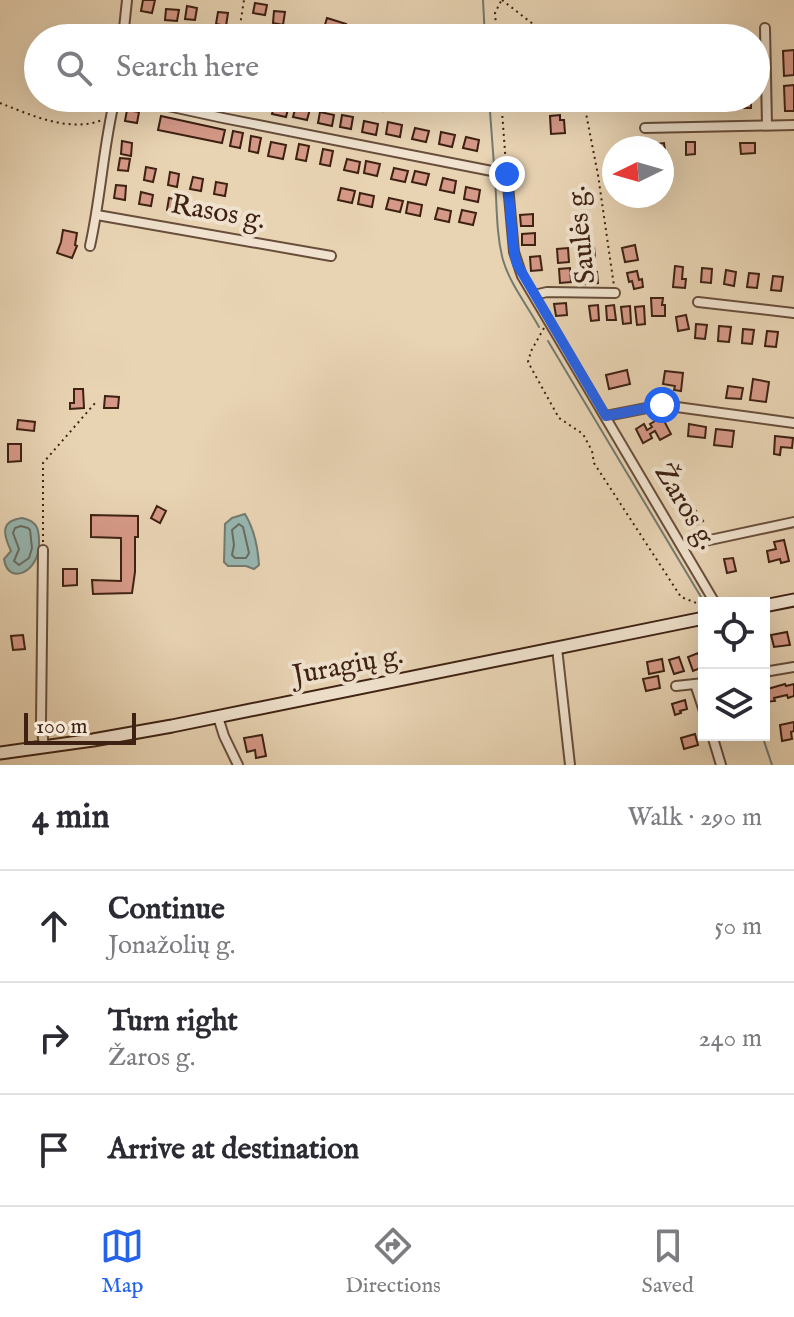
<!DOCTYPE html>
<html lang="en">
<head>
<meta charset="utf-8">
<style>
	:root { --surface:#fff; --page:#f2f2f3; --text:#2b2b33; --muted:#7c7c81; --line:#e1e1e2; --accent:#2563eb }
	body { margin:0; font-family:"IM FELL English",serif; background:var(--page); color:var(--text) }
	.controls { position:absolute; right:24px; bottom:24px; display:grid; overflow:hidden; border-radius:0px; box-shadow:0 8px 32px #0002 }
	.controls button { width:72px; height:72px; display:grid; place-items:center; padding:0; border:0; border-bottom:2px solid var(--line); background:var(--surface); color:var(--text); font:40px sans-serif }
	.compass { position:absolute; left:602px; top:136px; width:72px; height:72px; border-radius:50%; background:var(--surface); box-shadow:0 8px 32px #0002; rotate:265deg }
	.scale { position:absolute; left:24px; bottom:20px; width:112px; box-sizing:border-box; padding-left:8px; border:4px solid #3e2112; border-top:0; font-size:22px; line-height:28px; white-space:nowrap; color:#3e2112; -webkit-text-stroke:6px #f0e2ce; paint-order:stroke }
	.stop { position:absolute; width:24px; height:24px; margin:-18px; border:6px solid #2563eb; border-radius:50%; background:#fff }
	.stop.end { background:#2563eb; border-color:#fff; box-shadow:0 2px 8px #0008 }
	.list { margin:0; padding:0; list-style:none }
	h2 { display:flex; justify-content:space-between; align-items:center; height:104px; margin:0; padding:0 32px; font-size:34px }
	h2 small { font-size:26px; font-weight:400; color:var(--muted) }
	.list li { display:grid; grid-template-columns:52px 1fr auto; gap:24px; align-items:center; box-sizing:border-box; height:112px; padding:0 32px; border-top:2px solid var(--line) }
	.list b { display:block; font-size:30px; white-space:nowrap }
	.list p { margin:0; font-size:26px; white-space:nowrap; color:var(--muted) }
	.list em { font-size:26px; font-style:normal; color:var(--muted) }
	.icon { flex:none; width:44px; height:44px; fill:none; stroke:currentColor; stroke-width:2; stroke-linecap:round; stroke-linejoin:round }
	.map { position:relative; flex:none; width:794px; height:765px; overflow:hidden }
	.search { position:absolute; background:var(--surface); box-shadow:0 8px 32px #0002; left:24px; right:24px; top:24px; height:88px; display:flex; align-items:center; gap:20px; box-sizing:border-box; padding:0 28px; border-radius:44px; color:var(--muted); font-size:30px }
	.sheet { height:440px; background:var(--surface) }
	nav { display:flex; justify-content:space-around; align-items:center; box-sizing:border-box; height:112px; border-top:2px solid var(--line); background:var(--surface); font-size:22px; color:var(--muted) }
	nav a { display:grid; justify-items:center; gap:4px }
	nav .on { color:var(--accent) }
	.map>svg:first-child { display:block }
	.water { fill:#97b7b1; stroke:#737b71; stroke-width:2 }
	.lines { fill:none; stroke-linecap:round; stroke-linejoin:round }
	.shore { stroke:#6a6c62; stroke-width:2 }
	.stream { stroke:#737b71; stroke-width:2 }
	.building { fill:#d69987; stroke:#3e2112; stroke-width:2 }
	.minor-casing { stroke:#684e3a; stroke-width:12 }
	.secondary-casing { stroke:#3e2112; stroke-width:15 }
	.path { stroke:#3e2112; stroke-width:2; stroke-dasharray:2 4; stroke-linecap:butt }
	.minor { stroke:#f0e2ce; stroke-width:8 }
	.secondary { stroke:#f0e2ce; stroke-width:11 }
	.route { stroke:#2563eb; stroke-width:10 }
	.labels { text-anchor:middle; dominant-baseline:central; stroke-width:8; stroke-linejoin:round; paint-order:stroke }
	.street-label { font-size:28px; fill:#3e2112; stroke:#f0e2ce }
</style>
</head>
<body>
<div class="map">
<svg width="794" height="765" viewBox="0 0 794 765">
	<rect width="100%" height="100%" fill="#e8d3b3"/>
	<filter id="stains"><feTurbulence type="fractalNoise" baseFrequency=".0025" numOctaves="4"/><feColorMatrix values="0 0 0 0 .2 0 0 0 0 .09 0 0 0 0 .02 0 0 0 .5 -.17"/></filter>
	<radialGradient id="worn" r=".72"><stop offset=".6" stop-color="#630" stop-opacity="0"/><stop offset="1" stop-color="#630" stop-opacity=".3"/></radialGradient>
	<g class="water">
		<path d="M245,514C254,529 258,548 259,565L254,569L246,566H228L224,562L225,524L232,518Z"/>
		<path d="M22,518C36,521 39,527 39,541C41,572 8,587 4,559L11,551C3,534 0,521 22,518Z"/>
	</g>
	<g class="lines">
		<g class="shore">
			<polygon points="239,524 243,527 249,553 246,558 235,558 232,555 234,545 232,530"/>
			<polygon points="21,526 28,528 30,530 32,548 29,558 19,565 14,561 19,549 13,533 15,528"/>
		</g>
		<g class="stream">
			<polyline points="483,0 485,38"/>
			<polyline points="489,98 494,165"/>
			<path d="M495,178C497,205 496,234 503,260C510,284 527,305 539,327"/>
			<polyline points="548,341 704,602"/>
			<polyline points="762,735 772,765"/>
		</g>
	</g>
	<g class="building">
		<polygon points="143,0 155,0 152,13 141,11"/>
		<polygon points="255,3 267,5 265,15 253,13"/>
		<polygon points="187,6 197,8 195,20 185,19"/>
		<polygon points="166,9 179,10 177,21 165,20"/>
		<polygon points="274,11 285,12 283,25 273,23"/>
		<polygon points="218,12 228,13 226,26 216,24"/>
		<polygon points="327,18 346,24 343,34 324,28"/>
		<polygon points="517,25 518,37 505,37 505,26"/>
		<polygon points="139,26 150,28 149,38 138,38"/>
		<polygon points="163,26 177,28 175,38 162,38"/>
		<polygon points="794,50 794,75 784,76 783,51"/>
		<polygon points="794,85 794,111 785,111 784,86"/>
		<polygon points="255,98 267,99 265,110 253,107"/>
		<polygon points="371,98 385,100 383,111 369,108"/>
		<rect x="647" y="98" width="20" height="12"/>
		<polygon points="678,98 695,98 696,106 678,107"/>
		<polygon points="708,98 721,98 722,108 708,108"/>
		<rect x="736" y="98" width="15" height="10"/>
		<polygon points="275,102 289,105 286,117 272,114"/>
		<polygon points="296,106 310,109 307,120 293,117"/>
		<polygon points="127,110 139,112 137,123 125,121"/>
		<polygon points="320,112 334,115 332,126 318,123"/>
		<polygon points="342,115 353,117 351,129 340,127"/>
		<polygon points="560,115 560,120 564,120 565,133 551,134 550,116"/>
		<polygon points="161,116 225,130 222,143 158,130"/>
		<polygon points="364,121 378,124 376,135 362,132"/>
		<polygon points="388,122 402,125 400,137 386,134"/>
		<polygon points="415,128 429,131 426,142 412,139"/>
		<polygon points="233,131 243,133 240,148 230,146"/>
		<polygon points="441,132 455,135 452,147 439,144"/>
		<polygon points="251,136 261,138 258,153 249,151"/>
		<polygon points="466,137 479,140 477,151 463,148"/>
		<polygon points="122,141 132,143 131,156 121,154"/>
		<polygon points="271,142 286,145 283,159 268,156"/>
		<polygon points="686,142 695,142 695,154 686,155"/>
		<polygon points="655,143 656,144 664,143 666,157 662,158 662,148 644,148 644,145"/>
		<polygon points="740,143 755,143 755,153 741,154"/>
		<polygon points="299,144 309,146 306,161 296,159"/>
		<polygon points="323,149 333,151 330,166 320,164"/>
		<polygon points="120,158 130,159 128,171 118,170"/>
		<polygon points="347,159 360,162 358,173 344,170"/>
		<polygon points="366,161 380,164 377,176 364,173"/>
		<polygon points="146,167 156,169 153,182 144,180"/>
		<polygon points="394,168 408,171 405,182 391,179"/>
		<polygon points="415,171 429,174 426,185 412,182"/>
		<polygon points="170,172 179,174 177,187 168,185"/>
		<polygon points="193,177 203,179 201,191 190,189"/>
		<polygon points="443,178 456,181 454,193 440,190"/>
		<polygon points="216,182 227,184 225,196 214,194"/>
		<polygon points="116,185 126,186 125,200 114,198"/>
		<polygon points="466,187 480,190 478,202 464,199"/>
		<polygon points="341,188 355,191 352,203 338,200"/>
		<polygon points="141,192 153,195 151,206 139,204"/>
		<polygon points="360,193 374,196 372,207 358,204"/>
		<polygon points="169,198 181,200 179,212 167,210"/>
		<polygon points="389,198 403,201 400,212 386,209"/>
		<polygon points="187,202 200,204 198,216 185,213"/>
		<polygon points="408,202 422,205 420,216 406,213"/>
		<polygon points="216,208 228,210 226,221 214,219"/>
		<polygon points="438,208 451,211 449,222 435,219"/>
		<polygon points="462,210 476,213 473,225 459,222"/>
		<polygon points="533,214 533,226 521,226 520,215"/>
		<polygon points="63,230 77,233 75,245 77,246 72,258 57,253 61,242"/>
		<polygon points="535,233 535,245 522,245 522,234"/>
		<polygon points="635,245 638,260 625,262 622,248"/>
		<polygon points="581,247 594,247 595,258 582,259"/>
		<polygon points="568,248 569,262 558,263 557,249"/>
		<polygon points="540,256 542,270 531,271 530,257"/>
		<polygon points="675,266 683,267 682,279 686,279 685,288 673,287"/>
		<polygon points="570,268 571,282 560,283 559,269"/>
		<polygon points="702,268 712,269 711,283 701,282"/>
		<polygon points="726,270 736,272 734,286 724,284"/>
		<polygon points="637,271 639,280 642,279 643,287 634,289 632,281 629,282 627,273"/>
		<polygon points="584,272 597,272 598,283 585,284"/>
		<polygon points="749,273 759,274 757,288 747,287"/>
		<polygon points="773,276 783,277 781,291 771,290"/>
		<polygon points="651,298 663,298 662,305 665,305 665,316 652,316"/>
		<polygon points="566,303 567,315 556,316 554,304"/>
		<polygon points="598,305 599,320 591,321 589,306"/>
		<polygon points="614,305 616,320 607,320 606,306"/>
		<polygon points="630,306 631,323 623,324 621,307"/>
		<polygon points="644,306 645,324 637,325 635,307"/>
		<polygon points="686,315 689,329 678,331 676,317"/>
		<polygon points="696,324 707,325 705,339 695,338"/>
		<polygon points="719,326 731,327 729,342 718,341"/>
		<polygon points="743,329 754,330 752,344 742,343"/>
		<polygon points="767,331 778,332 776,347 765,346"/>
		<polygon points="627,370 630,384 609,389 606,375"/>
		<polygon points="665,371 683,373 681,391 674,390 675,386 663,384"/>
		<polygon points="753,379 769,382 766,402 750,400"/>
		<polygon points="728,386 743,388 741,399 726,398"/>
		<polygon points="74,389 83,389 84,408 70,409 70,403 74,403"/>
		<polygon points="105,396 119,397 118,408 104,408"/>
		<polygon points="662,417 671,434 660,440 655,431 650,434 652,438 643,443 636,429 644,424 647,430 652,427 650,424"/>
		<polygon points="18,420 35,422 34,431 17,429"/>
		<polygon points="689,424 706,427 705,438 688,436"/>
		<polygon points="716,429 734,431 732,447 714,445"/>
		<polygon points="775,436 793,438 792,448 781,447 780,455 774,454"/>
		<polygon points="8,444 21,444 21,461 8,462"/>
		<polygon points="157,506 166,511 160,523 151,518"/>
		<polygon points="693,507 703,521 694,526 684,513"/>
		<polygon points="91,515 138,516 138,537 135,537 135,572 132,593 93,594 92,580 121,581 121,538 91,537"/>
		<polygon points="784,540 789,561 781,563 780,559 769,562 767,551 776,549 774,542"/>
		<polygon points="733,558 736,571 727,573 724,559"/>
		<polygon points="63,569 77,569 77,585 63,586"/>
		<polygon points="787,632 790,645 774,647 771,635"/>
		<polygon points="23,635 25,649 13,650 11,636"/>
		<polygon points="698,653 703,667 693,671 688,657"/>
		<polygon points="679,657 684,671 674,674 669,660"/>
		<polygon points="662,659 664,671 649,674 647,662"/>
		<polygon points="658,676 660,688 646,691 643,679"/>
		<polygon points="785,684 786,686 794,684 794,696 788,698 787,695 774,698 775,701 765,702 764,690"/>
		<polygon points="685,700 687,709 680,711 681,713 675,715 672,704"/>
		<polygon points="794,722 794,731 791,732 792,739 782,741 780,725"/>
		<polygon points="695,734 698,745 684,749 681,738"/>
		<polygon points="262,735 266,756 256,758 255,750 247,752 244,738"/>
	</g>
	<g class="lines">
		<defs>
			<g id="minor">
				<polyline points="765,28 767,125"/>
				<polyline points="123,38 127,0"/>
				<polyline points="131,98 223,118 507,174 514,252 522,276 715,603"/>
				<polyline points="645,128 794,125"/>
				<polyline points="97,215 331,256"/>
				<path d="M90,246C101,197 103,147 115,98"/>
				<polyline points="534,295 547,292 615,293"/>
				<polyline points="698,302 794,313"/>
				<polyline points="606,416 662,405 794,423"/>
				<polyline points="682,546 794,522"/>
				<polyline points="43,550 41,721 44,747"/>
				<polyline points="557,648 570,765"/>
				<polyline points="764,672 794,667"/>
				<polyline points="695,684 704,711"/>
				<polyline points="676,686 704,683"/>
				<polyline points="218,717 224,736 238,765"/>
				<polyline points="712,735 721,765"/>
			</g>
			<g id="secondary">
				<polyline points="764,606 794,600"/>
				<polyline points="0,753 93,740 172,726 704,618"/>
			</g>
		</defs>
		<use href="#minor" class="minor-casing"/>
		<use href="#secondary" class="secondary-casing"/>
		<g class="path">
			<polyline points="502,0 551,38"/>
			<polyline points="238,38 244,0"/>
			<polyline points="497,38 495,13 501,1"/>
			<polyline points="501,98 506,165"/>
			<polyline points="583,98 598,175 614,286"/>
			<path d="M0,103C31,115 69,133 102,120"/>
			<polyline points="225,109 227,98"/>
			<polyline points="544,328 531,351 528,362 559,418 583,434 592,451 594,463 681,597 699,604 707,602"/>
			<polyline points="43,542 43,463 96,402"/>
		</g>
		<use href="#minor" class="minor"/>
		<use href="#secondary" class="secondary"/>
	</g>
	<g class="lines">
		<polyline class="route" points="507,174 514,252 517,264 606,416 662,405"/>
	</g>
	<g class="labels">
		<g class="street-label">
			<text transform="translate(218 213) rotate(10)">Rasos g.</text>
			<text transform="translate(582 235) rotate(-96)">Saulės g.</text>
			<text transform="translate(685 507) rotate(59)">Žaros g.</text>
			<text transform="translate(348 666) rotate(-11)">Juragių g.</text>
		</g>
	</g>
	<rect width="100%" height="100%" filter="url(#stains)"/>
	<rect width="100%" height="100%" fill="url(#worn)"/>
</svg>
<div class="controls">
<button><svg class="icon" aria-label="locate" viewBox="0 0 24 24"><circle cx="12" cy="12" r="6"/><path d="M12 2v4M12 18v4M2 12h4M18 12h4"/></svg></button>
<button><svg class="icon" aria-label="layers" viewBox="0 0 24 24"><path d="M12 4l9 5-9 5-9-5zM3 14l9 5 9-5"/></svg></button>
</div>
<svg class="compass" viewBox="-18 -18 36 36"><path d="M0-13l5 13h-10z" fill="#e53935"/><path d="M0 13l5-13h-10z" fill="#7c7c81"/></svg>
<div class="scale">100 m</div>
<div class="stop" style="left:662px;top:405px"></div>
<div class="stop end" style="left:507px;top:174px"></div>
<div class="search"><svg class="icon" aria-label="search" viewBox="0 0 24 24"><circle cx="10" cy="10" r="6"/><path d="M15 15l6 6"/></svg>Search here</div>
</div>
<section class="sheet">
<h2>4 min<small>Walk · 290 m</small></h2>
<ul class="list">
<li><svg class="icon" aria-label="ahead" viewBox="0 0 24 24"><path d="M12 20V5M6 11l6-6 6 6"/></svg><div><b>Continue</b><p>Jonažolių g.</p></div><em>50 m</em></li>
<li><svg class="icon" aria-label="right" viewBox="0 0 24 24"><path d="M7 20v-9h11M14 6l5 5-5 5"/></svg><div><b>Turn right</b><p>Žaros g.</p></div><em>240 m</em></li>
<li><svg class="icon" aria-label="arrive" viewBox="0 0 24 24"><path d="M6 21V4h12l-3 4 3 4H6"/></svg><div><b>Arrive at destination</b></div></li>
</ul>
</section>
<nav>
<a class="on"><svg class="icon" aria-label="map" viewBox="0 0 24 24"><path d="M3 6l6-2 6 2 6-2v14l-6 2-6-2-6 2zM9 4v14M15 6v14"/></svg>Map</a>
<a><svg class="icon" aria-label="directions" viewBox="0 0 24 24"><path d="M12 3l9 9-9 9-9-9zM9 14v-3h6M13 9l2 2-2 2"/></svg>Directions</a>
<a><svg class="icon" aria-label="saved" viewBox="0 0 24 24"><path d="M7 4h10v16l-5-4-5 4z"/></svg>Saved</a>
</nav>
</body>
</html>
